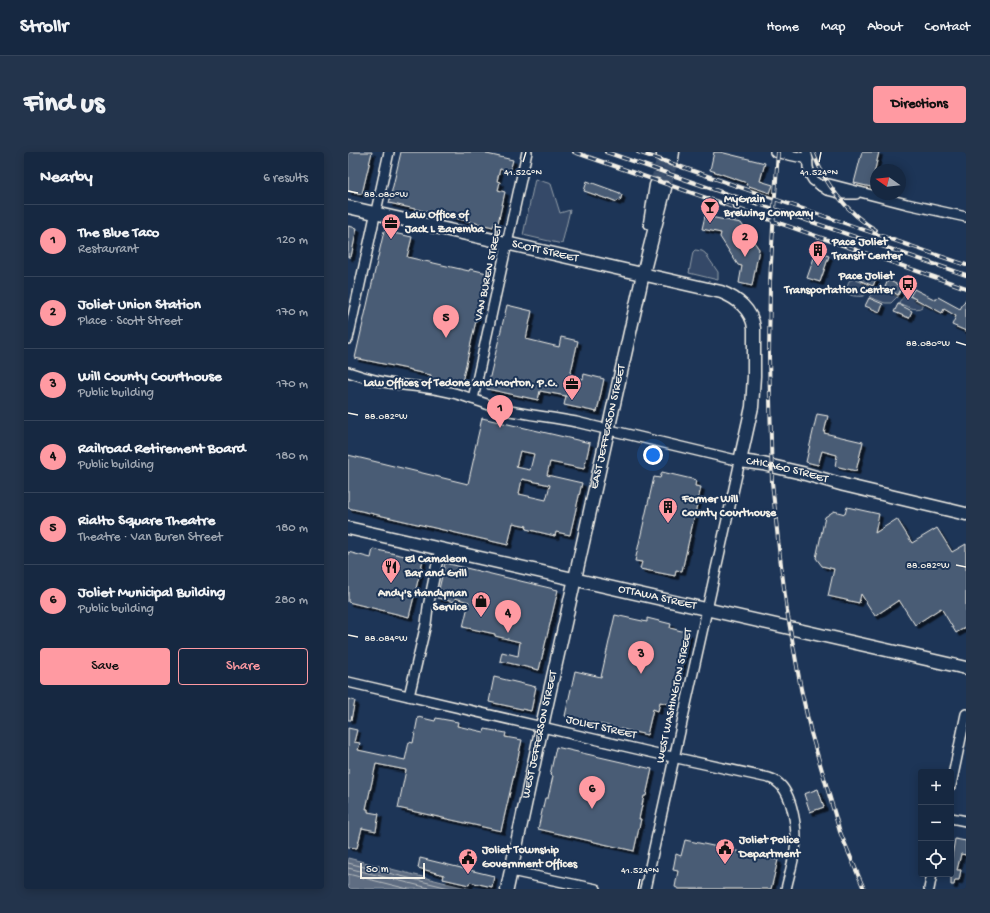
<!DOCTYPE html>
<html lang="en">
<head>
<meta charset="utf-8">
<style>
	:root { --surface:#162841; --page:#23344c; --text:#f1f3f6; --muted:#9ea6b1; --line:#35445a; --accent:#ff9aa2 }
	body { margin:0; font-family:"Gochi Hand",sans-serif; background:var(--page); color:var(--text) }
	.controls { position:absolute; right:12px; bottom:12px; display:grid; overflow:hidden; border-radius:4px; box-shadow:0 2px 10px #0003 }
	.controls button { width:36px; height:36px; display:grid; place-items:center; padding:0; border:0; border-bottom:1px solid var(--line); background:var(--surface); color:var(--text); font:20px sans-serif }
	.compass { position:absolute; left:522px; top:12px; width:36px; height:36px; border-radius:50%; background:var(--surface); box-shadow:0 2px 10px #0003; rotate:284deg }
	.scale { position:absolute; left:12px; bottom:10px; width:65px; box-sizing:border-box; padding-left:4px; border:2px solid #f4f1e8; border-top:0; font-size:11px; line-height:14px; white-space:nowrap; color:#f4f1e8; -webkit-text-stroke:3px #1d3557; paint-order:stroke }
	.you { position:absolute; left:305px; top:303px; width:14px; height:14px; margin:-10px; border:3px solid #fff; border-radius:50%; background:#1a73e8; box-shadow:0 0 0 6px #1a73e833 }
	.badge { display:grid; place-items:center; width:26px; height:26px; border-radius:50%; background:var(--accent); color:#111; font-size:13px; font-weight:700 }
	.pin { position:absolute; translate:-50% -33px; filter:drop-shadow(0 1px 2px #0008) }
	.pin::after { content:''; position:absolute; top:21px; width:14px; height:12px; background:inherit; clip-path:polygon(0 0,100% 0,50% 100%) }
	.list { margin:0; padding:0; list-style:none }
	h2 { display:flex; justify-content:space-between; align-items:center; height:52px; margin:0; padding:0 16px; font-size:17px }
	h2 small { font-size:13px; font-weight:400; color:var(--muted) }
	.list li { display:grid; grid-template-columns:26px 1fr auto; gap:12px; align-items:center; box-sizing:border-box; height:72px; padding:0 16px; border-top:1px solid var(--line) }
	.list b { display:block; font-size:15px; white-space:nowrap }
	.list p { margin:0; font-size:13px; white-space:nowrap; color:var(--muted) }
	.list em { font-size:13px; font-style:normal; color:var(--muted) }
	.actions { display:flex; gap:8px; padding:12px 16px }
	.actions a { flex:1; padding:9px 0; border:1px solid var(--accent); border-radius:4px; text-align:center; font-size:14px; color:var(--accent) }
	.actions .main { background:var(--accent); color:#111 }
	.icon { flex:none; width:22px; height:22px; fill:none; stroke:currentColor; stroke-width:2; stroke-linecap:round; stroke-linejoin:round }
	.map { position:relative; flex:none; width:618px; height:737px; overflow:hidden; border-radius:4px }
	header { display:flex; align-items:center; gap:24px; box-sizing:border-box; height:56px; padding:0 20px; background:var(--surface); border-bottom:1px solid var(--line) }
	header strong { font-size:19px }
	nav { display:flex; gap:22px; margin-inline-start:auto; font-size:14px }
	.intro { display:flex; align-items:center; justify-content:space-between; box-sizing:border-box; height:96px; padding:0 24px }
	h1 { margin:0; font-size:28px }
	.button { padding:10px 18px; border-radius:4px; background:var(--accent); color:#111; font-size:14px; font-weight:700 }
	main { display:flex; gap:24px; padding:0 24px }
	aside { flex:1; background:var(--surface); border-radius:4px; box-shadow:0 2px 10px #0003 }
	.map>svg:first-child { display:block }
	.green { fill:#354a67; stroke:#949ea8 }
	.water { fill:#5e6d82; stroke:#9aa2ab }
	.lines { fill:none; stroke-linecap:round; stroke-linejoin:round }
	.shore { stroke:#b8bcbf; stroke-width:1 }
	.building { fill:#485b74; stroke:#f4f1e8; fill-rule:evenodd; filter:url(#shadow) }
	.major-tunnel { stroke:#3d516d; stroke-width:12; stroke-dasharray:12 6; stroke-linecap:butt }
	.minor-casing { stroke:#f4f1e8; stroke-width:12 }
	.major-casing { stroke:#f4f1e8; stroke-width:15 }
	.minor { stroke:#1d3557; stroke-width:9 }
	.major { stroke:#1d3557; stroke-width:12 }
	.rail-casing { stroke:#f4f1e8; stroke-width:4 }
	.rail { stroke:#1d3557; stroke-width:2.5; stroke-dasharray:8; stroke-linecap:butt }
	.ticks { fill:none; stroke:#f4f1e8; stroke-width:1.5 }
	.labels { text-anchor:middle; dominant-baseline:central; stroke-width:4; stroke-linejoin:round; paint-order:stroke }
	.poi-label { font-size:12px; font-weight:bold; fill:#f4f1e8; stroke:#1d3557; text-anchor:start }
	.street-label { font-size:12px; fill:#f4f1e8; stroke:#1d3557 }
	.ticks-label { font-size:10px; text-anchor:middle; fill:#f4f1e8; stroke:#1d3557; stroke-width:4; stroke-linejoin:round; paint-order:stroke }
</style>
</head>
<body>
<header>
<strong>Strollr</strong>
<nav><a>Home</a><a>Map</a><a>About</a><a>Contact</a></nav>
</header>
<div class="intro"><h1>Find us</h1><a class="button">Directions</a></div>
<main>
<aside>
<h2>Nearby<small>6 results</small></h2>
<ul class="list">
<li><span class="badge">1</span><div><b>The Blue Taco</b><p>Restaurant</p></div><em>120 m</em></li>
<li><span class="badge">2</span><div><b>Joliet Union Station</b><p>Place · Scott Street</p></div><em>170 m</em></li>
<li><span class="badge">3</span><div><b>Will County Courthouse</b><p>Public building</p></div><em>170 m</em></li>
<li><span class="badge">4</span><div><b>Railroad Retirement Board</b><p>Public building</p></div><em>180 m</em></li>
<li><span class="badge">5</span><div><b>Rialto Square Theatre</b><p>Theatre · Van Buren Street</p></div><em>180 m</em></li>
<li><span class="badge">6</span><div><b>Joliet Municipal Building</b><p>Public building</p></div><em>280 m</em></li>
</ul>
<div class="actions"><a class="main">Save</a><a>Share</a></div>
</aside>
<div class="map">
<svg width="618" height="737" viewBox="0 0 618 737">
	<defs>
		<filter id="shadow"><feDropShadow dx="3.5" dy="3.5" stdDeviation="0" flood-color="#0009"/></filter>
	</defs>
	<rect width="100%" height="100%" fill="#1d3557"/>
	<filter id="ink" filterUnits="userSpaceOnUse"><feTurbulence type="fractalNoise" baseFrequency=".025" numOctaves="2"/><feDisplacementMap in="SourceGraphic" scale="8" xChannelSelector="R" yChannelSelector="G"/><feConvolveMatrix kernelMatrix="1 2 1 2 8 2 1 2 1" color-interpolation-filters="sRGB"/></filter>
	<g filter="url(#ink)">
		<g class="green">
			<polygon points="187,27 203,32 212,61 222,58 214,92 175,83"/>
			<polygon points="347,98 354,99 357,101 370,120 370,128 341,121 345,100"/>
			<path d="M505,127L508,128L524,135C522,138 519,142 515,144C512,145 509,144 506,144C496,142 498,136 501,129Z"/>
			<polygon points="530,136 536,136 550,144 543,151 537,151 521,145"/>
			<path d="M556,144C562,143 569,148 574,152V155C567,160 557,153 550,151Z"/>
		</g>
		<polygon class="water" points="0,706 122,737 0,737"/>
		<g class="lines">
			<g class="shore">
				<polyline points="0,711 105,737"/>
				<polyline points="0,716 85,737"/>
				<polyline points="0,722 60,737"/>
			</g>
		</g>
		<g class="building">
			<polygon points="0,0 24,0 14,42 0,39"/>
			<polygon points="53,0 139,0 139,2 165,8 162,19 152,17 149,29 152,30 150,38 157,40 150,71 147,70 145,75 41,51"/>
			<polygon points="366,0 372,0 417,11 412,29 425,33 422,41 398,33 399,31 362,18"/>
			<polygon points="514,0 531,0 523,35 506,31"/>
			<polygon points="239,29 272,41 272,42 274,43 272,49 270,48 269,50 259,46 259,47 236,39"/>
			<polygon points="357,64 393,71 411,97 404,134 391,131 394,114 390,113 372,85 373,81 354,77"/>
			<polygon points="0,74 9,76 3,105 0,105"/>
			<polygon points="36,79 64,85 59,105 121,119 122,117 139,121 114,230 99,227 98,230 82,227 83,223 64,219 64,218 7,206"/>
			<polygon points="468,100 481,104 472,130 459,126"/>
			<polygon points="514,121 528,127 525,134 511,128"/>
			<polygon points="540,128 554,135 550,143 537,135"/>
			<polygon points="566,137 588,148 590,145 612,157 618,147 618,179 604,173 608,164 596,157 594,161 562,144"/>
			<polygon points="521,146 535,152 532,160 517,154"/>
			<polygon points="550,152 564,159 561,166 546,160"/>
			<polygon points="159,153 184,159 178,187 211,195 213,185 230,189 222,224 235,227 236,222 256,227 249,260 216,253 218,244 192,239 190,248 139,237"/>
			<polygon points="469,262 480,264 476,281 515,290 508,319 487,314 489,303 474,299 470,313 458,310"/>
			<path d="M134,266L242,291L236,317L202,310L199,323L234,331L222,383L208,380L207,384L178,377L179,374L165,371L160,393L0,356V303L120,332L127,301H126ZM172,299L186,302L182,318L168,315ZM174,327L202,333L198,348L171,342Z"/>
			<polygon points="314,320 348,328 347,334 353,335 334,419 328,418 327,424 292,417 294,410 287,409 306,325 312,326"/>
			<polygon points="499,355 531,362 527,381 549,367 564,391 589,376 604,400 618,392 618,475 608,481 593,456 567,473 551,448 527,464 513,442 511,451 480,444 486,417 474,414 468,406 477,365 486,359 497,362"/>
			<polygon points="25,397 75,408 61,465 0,450 0,400 23,406"/>
			<polygon points="97,411 210,438 191,518 152,509 154,500 170,504 172,490 147,484 147,482 115,475 121,450 107,446 106,450 89,446"/>
			<polygon points="267,463 299,470 299,466 323,472 322,476 341,481 325,553 312,550 310,559 305,557 299,583 217,564 227,519 253,525"/>
			<polygon points="146,525 188,535 183,559 141,550"/>
			<polygon points="0,547 7,549 3,568 0,568"/>
			<polygon points="70,565 87,569 88,566 110,570 109,574 136,580 137,577 158,581 157,585 174,588 153,679 50,656 58,618 28,612 18,657 20,657 20,660 31,662 28,679 14,676 9,696 0,695 0,576 9,578 6,590 12,591 10,598 57,608 61,590 65,591"/>
			<polygon points="208,595 304,617 298,644 296,644 291,667 293,667 286,699 190,677 197,646 200,646 205,624 202,623"/>
			<polygon points="470,637 476,655 462,660 456,642"/>
			<polygon points="607,687 618,689 618,703 613,702 609,718 613,718 611,728 607,728 606,733 603,733 603,710"/>
			<polygon points="337,688 430,708 423,737 331,737 327,735 330,719 325,718 328,702 333,704"/>
			<polygon points="72,706 146,724 144,735 122,730 121,733 95,727 96,723 70,716"/>
		</g>
		<g class="lines">
			<g class="major-tunnel">
				<polyline points="308,33 315,4"/>
				<polyline points="317,36 324,7"/>
			</g>
			<defs>
				<g id="minor">
					<polyline points="427,0 460,7"/>
					<polyline points="459,0 460,15 462,23 465,28 479,38 495,42 508,42"/>
					<polyline points="473,34 481,32 559,52 618,65"/>
					<polyline points="0,187 41,0"/>
					<path d="M0,220C15,225 31,230 47,232C62,234 77,235 92,238C103,240 114,243 124,247C134,250 143,254 153,257C178,263 203,265 228,270L392,309L297,737"/>
					<polyline points="125,247 179,0"/>
					<path d="M0,530L306,601L421,626C424,627 427,628 429,630C445,641 450,680 447,697C445,711 441,724 438,737"/>
					<polyline points="61,544 78,472 80,455 92,397"/>
					<polyline points="603,633 618,562"/>
					<polyline points="603,666 618,669"/>
					<polyline points="163,719 248,737"/>
					<polyline points="581,737 584,722"/>
				</g>
				<g id="major">
					<polyline points="315,4 315,0"/>
					<polyline points="324,7 325,0"/>
					<path id="s1" d="M0,55L373,140C389,146 404,158 406,176V224L404,255L392,309"/>
					<polyline points="302,71 308,33"/>
					<path id="s2" d="M392,309L415,312L454,321L496,333L618,362"/>
					<path id="s3" d="M0,376L618,516"/>
					<path id="s4" d="M159,737L196,565L295,122L317,36"/>
				</g>
			</defs>
			<use href="#minor" class="minor-casing"/>
			<use href="#major" class="major-casing"/>
			<use href="#minor" class="minor"/>
			<use href="#major" class="major"/>
			<defs>
				<g id="rail">
					<polyline points="226,0 618,136"/>
					<polyline points="258,0 373,40 426,57 618,123"/>
					<polyline points="290,0 618,113"/>
					<polyline points="430,0 426,57 422,130 421,205 424,330 431,397 439,459 453,537 463,581 492,680 516,737"/>
					<path d="M465,0C476,31 499,61 528,78"/>
				</g>
			</defs>
			<use href="#rail" class="rail-casing"/>
			<use href="#rail" class="rail"/>
		</g>
	</g>
	<path class="ticks" d="M175,10L178,0M471,10L473,0M0,39L10,41M608,190L618,193M0,261L10,263M608,413L618,415M0,483L10,485M290,737L292,727"/>
	<defs>
		<symbol id="bar-pin" viewBox="-11 -11 22 30"><path d="M0 17L-7.5 6A9.5 9.5 0 1 1 7.5 6Z" fill="#ff9aa2" stroke="#1d3557"/><path d="M-6-5H6L.8 .8V4.5H3.5V6h-7V4.5H-.8V.8Z" fill="#111"/></symbol>
		<symbol id="office-pin" viewBox="-11 -11 22 30"><path d="M0 17L-7.5 6A9.5 9.5 0 1 1 7.5 6Z" fill="#ff9aa2" stroke="#1d3557"/><path d="M-6-3h4V-5.5h4V-3h4V5H-6ZM-1-4.5V-3h2v-1.5ZM-6 0V1H6V0Z" fill="#111"/></symbol>
		<symbol id="building-pin" viewBox="-11 -11 22 30"><path d="M0 17L-7.5 6A9.5 9.5 0 1 1 7.5 6Z" fill="#ff9aa2" stroke="#1d3557"/><path d="M-4-6H4V6H1V3H-1V6H-4ZM-2.5-4.3h1.7v1.8h-1.7ZM.8-4.3h1.7v1.8H.8ZM-2.5-1h1.7V.8h-1.7ZM.8-1h1.7V.8H.8Z" fill="#111"/></symbol>
		<symbol id="bus-pin" viewBox="-11 -11 22 30"><path d="M0 17L-7.5 6A9.5 9.5 0 1 1 7.5 6Z" fill="#ff9aa2" stroke="#1d3557"/><path d="M-5-6H5V4H4V6H2V4H-2V6H-4V4H-5ZM-3.5-4V0h7V-4ZM-3.5 1.2v1.5H-2V1.2ZM2 1.2v1.5H3.5V1.2Z" fill="#111"/></symbol>
		<symbol id="restaurant-pin" viewBox="-11 -11 22 30"><path d="M0 17L-7.5 6A9.5 9.5 0 1 1 7.5 6Z" fill="#ff9aa2" stroke="#1d3557"/><path d="M-5-6h1v4h1v-4h1v4h1v-4h1v5L-1.5 .5V6h-2V.5L-5-1ZM5-6V6H3V1.5H1.5Q1.5-4 5-6Z" fill="#111"/></symbol>
		<symbol id="shop-pin" viewBox="-11 -11 22 30"><path d="M0 17L-7.5 6A9.5 9.5 0 1 1 7.5 6Z" fill="#ff9aa2" stroke="#1d3557"/><path d="M-5-2.5h2.3a2.7 3.5 0 0 1 5.4 0H5L5.5 6h-11ZM-1.5-2.5h3a1.5 2.3 0 0 0-3 0Z" fill="#111"/></symbol>
		<symbol id="civic-pin" viewBox="-11 -11 22 30"><path d="M0 17L-7.5 6A9.5 9.5 0 1 1 7.5 6Z" fill="#ff9aa2" stroke="#1d3557"/><path d="M-.6-6.5H3V-4.5H.6V-3L4-1V1h2V6H-6V1h2V-1L-.6-3ZM-1.2 2.5V6h2.4V2.5Z" fill="#111"/></symbol>
	</defs>
	<g fill-rule="evenodd">
		<use href="#bar-pin" x="351" y="44" width="22" height="30"/>
		<use href="#office-pin" x="32" y="60" width="22" height="30"/>
		<use href="#building-pin" x="459" y="87" width="22" height="30"/>
		<use href="#bus-pin" x="549" y="121" width="22" height="30"/>
		<use href="#office-pin" x="213" y="221" width="22" height="30"/>
		<use href="#building-pin" x="309" y="344" width="22" height="30"/>
		<use href="#restaurant-pin" x="32" y="404" width="22" height="30"/>
		<use href="#shop-pin" x="122" y="438" width="22" height="30"/>
		<use href="#civic-pin" x="366" y="685" width="22" height="30"/>
		<use href="#civic-pin" x="109" y="695" width="22" height="30"/>
	</g>
	<g class="labels">
		<g class="poi-label">
			<text x="376" y="48">MyGrain<tspan x="376" dy="14">Brewing Company</tspan></text>
			<text x="57" y="64">Law Office of<tspan x="57" dy="14">Jack L Zaremba</tspan></text>
			<text x="484" y="91">Pace Joliet<tspan x="484" dy="14">Transit Center</tspan></text>
			<text x="546" y="125" text-anchor="end">Pace Joliet<tspan x="546" dy="14">Transportation Center</tspan></text>
			<text x="210" y="232" text-anchor="end">Law Offices of Tedone and Morton, P.C.</text>
			<text x="334" y="348">Former Will<tspan x="334" dy="14">County Courthouse</tspan></text>
			<text x="57" y="408">El Camaleon<tspan x="57" dy="14">Bar and Grill</tspan></text>
			<text x="119" y="442" text-anchor="end">Andy's Handyman<tspan x="119" dy="14">Service</tspan></text>
			<text x="391" y="689">Joliet Police<tspan x="391" dy="14">Department</tspan></text>
			<text x="134" y="699">Joliet Township<tspan x="134" dy="14">Government Offices</tspan></text>
		</g>
		<g class="street-label">
			<text stroke="none"><textPath href="#s1" startOffset="202">SCOTT STREET</textPath></text>
			<text transform="translate(141 121) rotate(-78)">VAN BUREN STREET</text>
			<text stroke="none"><textPath href="#s4" startOffset="473">EAST JEFFERSON STREET</textPath></text>
			<text stroke="none"><textPath href="#s2" startOffset="48">CHICAGO STREET</textPath></text>
			<text stroke="none"><textPath href="#s3" startOffset="317">OTTAWA STREET</textPath></text>
			<text transform="translate(327 544) rotate(-78)">WEST WASHINGTON STREET</text>
			<text transform="translate(253 576) rotate(13)">JOLIET STREET</text>
			<text stroke="none"><textPath href="#s4" startOffset="158">WEST JEFFERSON STREET</textPath></text>
		</g>
	</g>
	<g class="ticks-label">
		<text x="175" y="23">41.526°N</text>
		<text x="471" y="23">41.524°N</text>
		<text x="38" y="45">88.080°W</text>
		<text x="580" y="194">88.080°W</text>
		<text x="38" y="267">88.082°W</text>
		<text x="580" y="416">88.082°W</text>
		<text x="38" y="489">88.084°W</text>
		<text x="292" y="721">41.524°N</text>
	</g>
</svg>
<div class="controls">
<button>+</button>
<button>−</button>
<button><svg class="icon" aria-label="locate" viewBox="0 0 24 24"><circle cx="12" cy="12" r="6"/><path d="M12 2v4M12 18v4M2 12h4M18 12h4"/></svg></button>
</div>
<svg class="compass" viewBox="-18 -18 36 36"><path d="M0-13l5 13h-10z" fill="#e53935"/><path d="M0 13l5-13h-10z" fill="#9ea6b1"/></svg>
<div class="scale">50 m</div>
<div class="you"></div>
<div class="pin badge" style="left:152px;top:276px">1</div>
<div class="pin badge" style="left:397px;top:105px">2</div>
<div class="pin badge" style="left:293px;top:522px">3</div>
<div class="pin badge" style="left:160px;top:481px">4</div>
<div class="pin badge" style="left:98px;top:186px">5</div>
<div class="pin badge" style="left:244px;top:657px">6</div>
</div>
</main>
</body>
</html>
